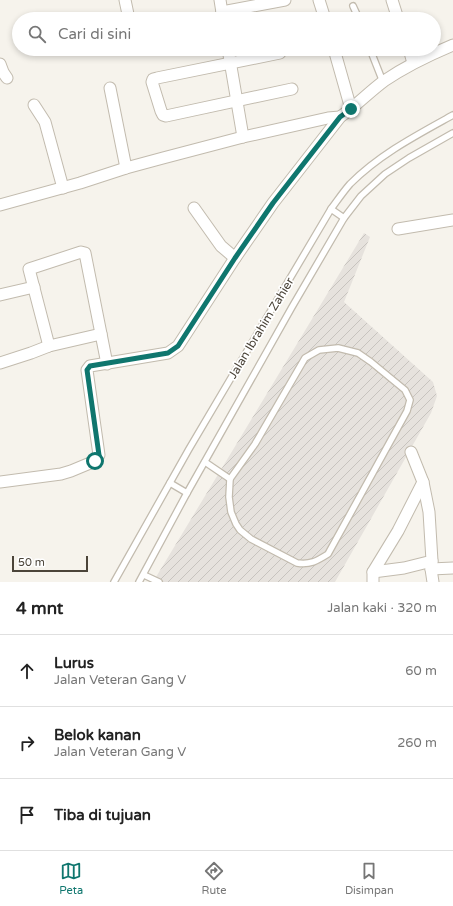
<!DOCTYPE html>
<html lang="id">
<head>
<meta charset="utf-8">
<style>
	:root { --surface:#fff; --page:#f6f6f6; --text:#222; --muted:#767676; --line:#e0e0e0; --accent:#0f766e }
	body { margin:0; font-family:"Varela Round",sans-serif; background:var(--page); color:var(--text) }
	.scale { position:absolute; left:12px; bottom:10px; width:76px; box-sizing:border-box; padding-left:4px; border:2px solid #4b4439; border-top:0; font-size:11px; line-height:14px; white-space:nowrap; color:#4b4439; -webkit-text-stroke:3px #fff; paint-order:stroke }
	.stop { position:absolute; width:12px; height:12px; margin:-9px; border:3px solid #0f766e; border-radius:50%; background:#fff }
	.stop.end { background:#0f766e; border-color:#fff; box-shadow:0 1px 4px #0008 }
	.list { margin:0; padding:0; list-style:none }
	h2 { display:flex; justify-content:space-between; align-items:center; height:52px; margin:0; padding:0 16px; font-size:17px }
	h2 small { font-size:13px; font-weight:400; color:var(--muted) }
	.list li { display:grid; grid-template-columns:26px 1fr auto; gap:12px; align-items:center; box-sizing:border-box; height:72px; padding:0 16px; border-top:1px solid var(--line) }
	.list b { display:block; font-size:15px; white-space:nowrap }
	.list p { margin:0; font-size:13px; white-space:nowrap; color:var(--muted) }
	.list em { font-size:13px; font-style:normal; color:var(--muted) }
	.icon { flex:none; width:22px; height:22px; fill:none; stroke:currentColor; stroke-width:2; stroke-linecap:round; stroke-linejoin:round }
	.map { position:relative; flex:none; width:453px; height:582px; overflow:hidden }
	.search { position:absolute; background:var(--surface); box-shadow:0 2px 6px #0003; left:12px; right:12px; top:12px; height:44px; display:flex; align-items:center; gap:10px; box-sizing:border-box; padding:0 14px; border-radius:22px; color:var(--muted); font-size:15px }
	.sheet { height:268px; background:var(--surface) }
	nav { display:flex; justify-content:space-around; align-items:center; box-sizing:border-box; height:56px; border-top:1px solid var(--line); background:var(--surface); font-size:11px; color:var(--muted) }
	nav a { display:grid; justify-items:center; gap:2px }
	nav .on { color:var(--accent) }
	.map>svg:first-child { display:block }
	.industrial { fill:url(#industrial-furrows) }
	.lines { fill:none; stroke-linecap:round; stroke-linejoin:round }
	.lane-casing { stroke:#c2bbae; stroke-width:8 }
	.street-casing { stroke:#c2bbae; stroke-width:13 }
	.lane { stroke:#fff; stroke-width:5.5 }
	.street { stroke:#fff; stroke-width:11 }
	.route { stroke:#0f766e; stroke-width:5 }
	.labels { text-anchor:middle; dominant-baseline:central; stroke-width:3.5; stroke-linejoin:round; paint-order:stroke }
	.street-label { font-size:12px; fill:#4b4439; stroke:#fff }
</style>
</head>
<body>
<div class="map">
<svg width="453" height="582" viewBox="0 0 453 582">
	<defs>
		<pattern id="industrial-furrows" width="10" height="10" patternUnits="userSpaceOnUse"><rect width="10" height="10" fill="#e6e2dd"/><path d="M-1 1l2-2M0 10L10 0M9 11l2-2" fill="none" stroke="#c7c3be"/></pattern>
	</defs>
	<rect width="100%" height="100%" fill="#f6f3ec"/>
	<polygon class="industrial" points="364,233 370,237 344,302 433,382 437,396 431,413 335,582 153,582"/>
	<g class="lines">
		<defs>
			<g id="lane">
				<polyline points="353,6 359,19"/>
				<polyline points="370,49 383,82"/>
				<polyline points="331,209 344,218"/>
				<path d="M338,348L358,353L371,362L405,390L410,400L407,411L328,554C317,561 310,565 297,563L251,539L240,530L236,524L231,512L229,497L230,479L255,444L305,358L319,350Z"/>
				<polyline points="205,462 230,479"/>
				<polyline points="170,483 187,493"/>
				<polyline points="144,575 159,582"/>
				<path d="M114,582L189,449L331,209C337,201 343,192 350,184C380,154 417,135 453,115"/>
				<polyline points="139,582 187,493 292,307 344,218 361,196 385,174 409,158 453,133"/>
			</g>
			<g id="street">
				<polyline points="125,0 129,19"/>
				<polyline points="220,0 223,19"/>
				<polyline points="319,0 325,19"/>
				<polyline points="392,0 398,19"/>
				<polyline points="222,12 285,0"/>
				<polyline points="228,49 243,137"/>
				<polyline points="334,49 351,109"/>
				<polyline points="409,49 413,63"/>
				<polyline points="280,53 157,78 153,79 152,82 161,111 163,115 166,116 292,89"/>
				<polyline points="0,64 3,72 7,78"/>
				<polyline points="110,88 126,168"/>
				<polyline points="34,105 45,122 63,188"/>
				<polyline points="0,205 80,183 126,168 163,158 243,137 328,118 340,117"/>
				<polyline points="194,208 221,246 235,258"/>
				<polyline points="398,229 453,220"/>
				<polyline points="0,295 34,287"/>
				<polyline points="49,346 29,269 81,252 85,253 107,364"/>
				<polyline points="0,363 31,353 49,346 101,334"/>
				<path d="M0,482L61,474L71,471L95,461L99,455L87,370L90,366L168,353L178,346L235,258L273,203L340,117C356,106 369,92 384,81C406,66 429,55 453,45"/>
				<polyline points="432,561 431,569 453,568"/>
				<polyline points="431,569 433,582"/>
				<polyline points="373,572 404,568 432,561 429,512 423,482 411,452"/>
				<polyline points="373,582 373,572 398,531 423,482"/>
			</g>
		</defs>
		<use href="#lane" class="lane-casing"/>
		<use href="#street" class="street-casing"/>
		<use href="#lane" class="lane"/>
		<use href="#street" class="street"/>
	</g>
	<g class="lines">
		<polyline class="route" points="95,461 99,455 87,370 90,366 168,353 178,346 235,258 273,203 340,117 351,109"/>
	</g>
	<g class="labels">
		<g class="street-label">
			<text transform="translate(261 328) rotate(-59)">Jalan Ibrahim Zahier</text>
		</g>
	</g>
</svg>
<div class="scale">50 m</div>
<div class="stop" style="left:95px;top:461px"></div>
<div class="stop end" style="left:351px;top:109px"></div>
<div class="search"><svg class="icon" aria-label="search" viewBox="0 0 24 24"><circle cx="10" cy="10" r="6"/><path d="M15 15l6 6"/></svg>Cari di sini</div>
</div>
<section class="sheet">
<h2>4 mnt<small>Jalan kaki · 320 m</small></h2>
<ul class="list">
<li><svg class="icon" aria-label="ahead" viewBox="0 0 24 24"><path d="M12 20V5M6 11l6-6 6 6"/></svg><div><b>Lurus</b><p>Jalan Veteran Gang V</p></div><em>60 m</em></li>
<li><svg class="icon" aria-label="right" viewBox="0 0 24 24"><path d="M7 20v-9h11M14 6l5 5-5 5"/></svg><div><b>Belok kanan</b><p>Jalan Veteran Gang V</p></div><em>260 m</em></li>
<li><svg class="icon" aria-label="arrive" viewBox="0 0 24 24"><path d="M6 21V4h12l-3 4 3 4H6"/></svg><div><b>Tiba di tujuan</b></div></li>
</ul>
</section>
<nav>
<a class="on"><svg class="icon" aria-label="map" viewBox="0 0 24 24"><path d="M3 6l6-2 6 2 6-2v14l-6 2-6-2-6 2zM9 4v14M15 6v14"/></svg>Peta</a>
<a><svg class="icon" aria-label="directions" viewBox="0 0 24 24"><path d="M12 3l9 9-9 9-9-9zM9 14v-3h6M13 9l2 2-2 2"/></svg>Rute</a>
<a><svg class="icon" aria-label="saved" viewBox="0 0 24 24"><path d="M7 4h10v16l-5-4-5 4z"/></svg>Disimpan</a>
</nav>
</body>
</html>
